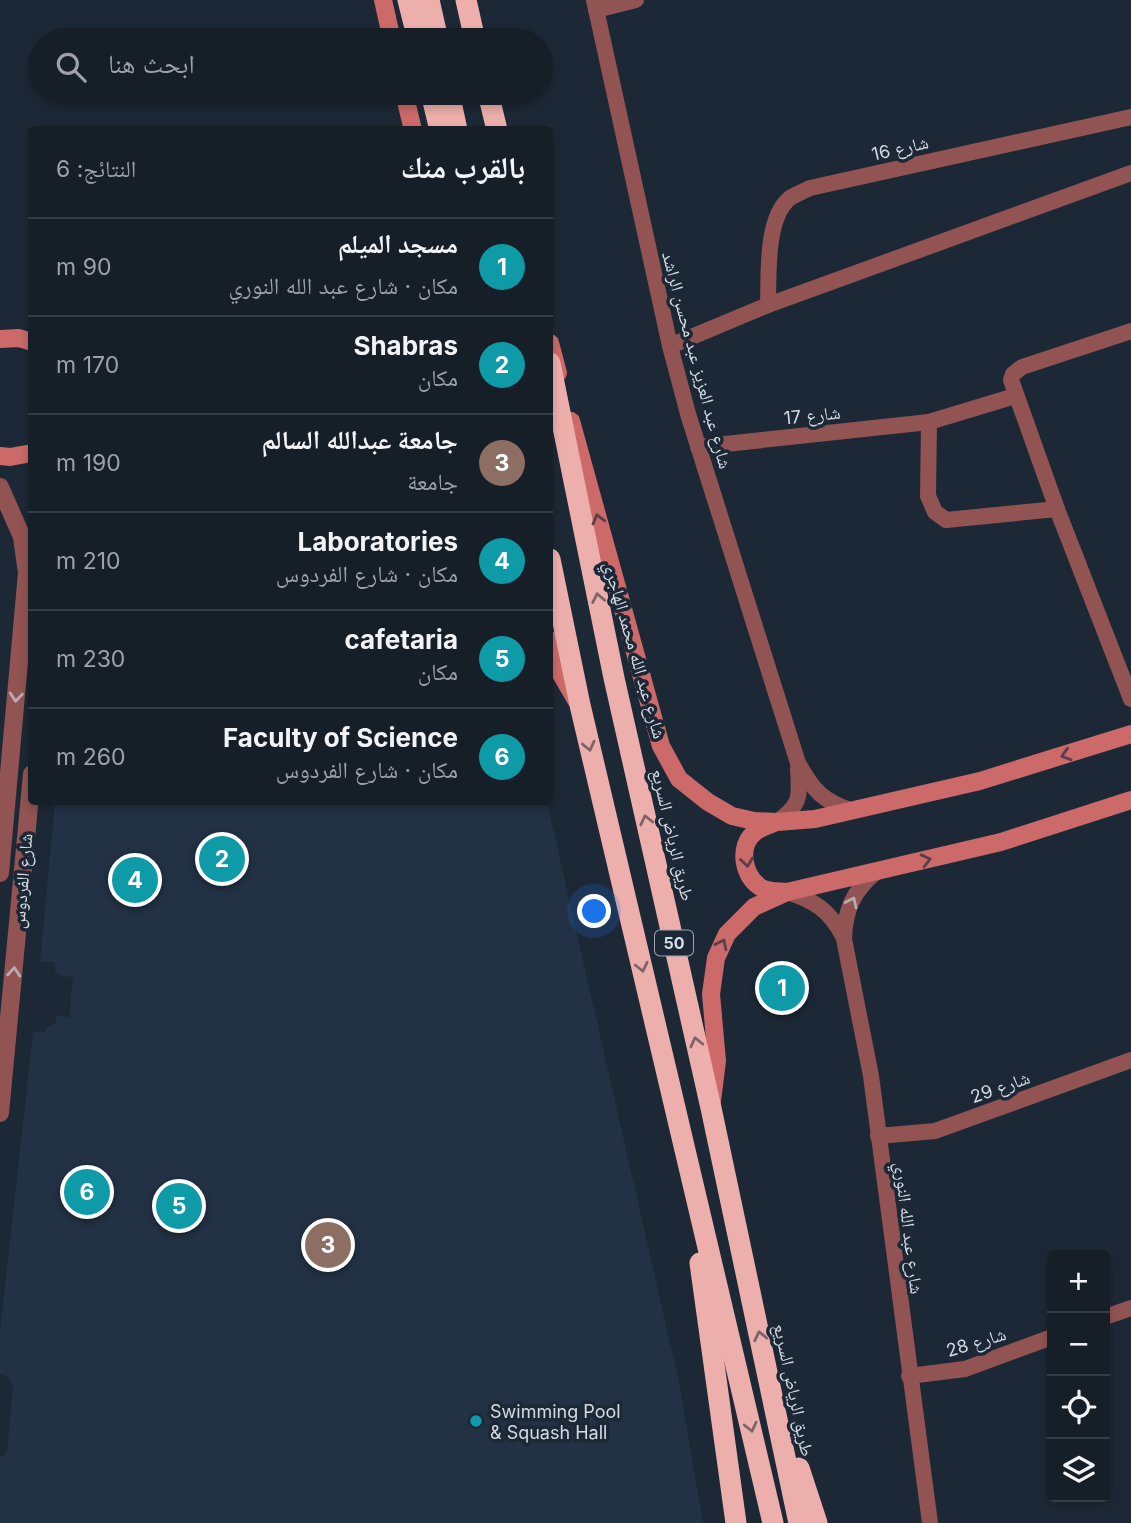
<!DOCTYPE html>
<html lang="ar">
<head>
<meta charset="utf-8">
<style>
	:root { --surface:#161e28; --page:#1f2730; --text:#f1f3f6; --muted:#9ea2a8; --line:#353c45; --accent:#2563eb }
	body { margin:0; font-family:Inter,"Noto Naskh Arabic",sans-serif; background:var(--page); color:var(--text); direction:rtl }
	.controls { position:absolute; right:21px; bottom:21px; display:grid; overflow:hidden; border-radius:7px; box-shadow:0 4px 10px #0003 }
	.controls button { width:63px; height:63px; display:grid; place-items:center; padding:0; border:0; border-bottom:2px solid var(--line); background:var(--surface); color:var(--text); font:35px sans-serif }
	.you { position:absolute; left:595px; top:912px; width:24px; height:24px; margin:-18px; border:5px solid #fff; border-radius:50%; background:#1a73e8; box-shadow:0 0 0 10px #1a73e833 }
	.badge { display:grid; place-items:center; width:46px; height:46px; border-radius:50%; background:var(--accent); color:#fff; font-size:23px; font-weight:700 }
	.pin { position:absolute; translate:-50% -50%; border:4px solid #fff; box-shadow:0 2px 7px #0006 }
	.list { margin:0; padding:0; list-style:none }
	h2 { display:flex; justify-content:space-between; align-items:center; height:91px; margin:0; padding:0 28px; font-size:30px }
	h2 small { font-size:23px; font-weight:400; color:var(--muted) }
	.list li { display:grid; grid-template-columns:46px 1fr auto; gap:21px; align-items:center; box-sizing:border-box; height:98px; padding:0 28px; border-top:2px solid var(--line) }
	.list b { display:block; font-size:26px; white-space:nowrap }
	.list p { margin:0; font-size:23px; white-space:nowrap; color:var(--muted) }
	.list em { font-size:23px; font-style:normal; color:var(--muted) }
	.icon { flex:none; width:38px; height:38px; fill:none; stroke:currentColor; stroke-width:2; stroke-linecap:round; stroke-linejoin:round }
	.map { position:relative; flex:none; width:1131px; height:1523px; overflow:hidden; direction:ltr }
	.search { position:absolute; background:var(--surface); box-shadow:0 4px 10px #0003; left:28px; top:28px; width:525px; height:77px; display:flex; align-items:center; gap:18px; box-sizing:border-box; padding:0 24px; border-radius:38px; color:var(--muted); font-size:26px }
	.panel { position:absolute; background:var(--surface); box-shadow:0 4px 10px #0003; left:28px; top:126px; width:525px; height:679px; border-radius:7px; direction:rtl }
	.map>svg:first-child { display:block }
	.built { fill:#223144 }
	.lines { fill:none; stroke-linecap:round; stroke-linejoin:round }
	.minor { stroke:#915452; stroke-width:16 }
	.tertiary { stroke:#915452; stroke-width:18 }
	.secondary { stroke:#cc6a69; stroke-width:18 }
	.motorway { stroke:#edafab; stroke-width:21 }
	.oneway { stroke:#5a3f48 }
	.oneway2 { stroke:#7b656b }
	.oneway3 { stroke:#bcacb1 }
	.culture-dot { fill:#0f9aa8; stroke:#1d2836; stroke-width:2.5 }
	.labels { text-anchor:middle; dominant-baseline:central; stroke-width:7; stroke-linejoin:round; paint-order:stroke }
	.shield { fill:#1d2836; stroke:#9ca5b0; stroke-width:2 }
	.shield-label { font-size:16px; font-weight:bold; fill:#d3dbe4 }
	.street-label { font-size:18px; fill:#d3dbe4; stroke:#1d2836 }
	.poi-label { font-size:18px; fill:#d3dbe4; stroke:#1d2836; text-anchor:start }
</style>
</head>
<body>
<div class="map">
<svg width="1131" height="1523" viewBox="0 0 1131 1523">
	<rect width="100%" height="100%" fill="#1d2836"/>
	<polygon class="built" points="55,802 547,802 680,1387 703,1523 0,1523 0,1458 7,1451 13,1387 9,1378 0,1374 0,1332 33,1032 46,1032 47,1027 56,1022 56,1016 69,1017 73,977 61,976 55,971 54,962 40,962"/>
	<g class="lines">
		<g class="minor">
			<path d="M594,0L670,346L688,414L798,763C813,790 823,802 853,811"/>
			<polyline points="596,10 636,0"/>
			<path d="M768,305C769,276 765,218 790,198C796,194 804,191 810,188L1131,117"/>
			<polyline points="1131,331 1022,367 1013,374 1011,380 1057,509 1131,699"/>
			<polyline points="670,346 768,305 1131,173"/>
			<polyline points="929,422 928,496 935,512 946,520 1057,509"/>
			<polyline points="698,447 929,422 1015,396"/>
			<path d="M777,822C801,804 800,798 798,769"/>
			<path d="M876,872C853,891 845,910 844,939L871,1076L930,1523"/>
			<path d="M787,892C814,900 830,911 843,936"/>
			<polyline points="878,1136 935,1131 1131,1060"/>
			<polyline points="1105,1317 1131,1308"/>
			<polyline points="909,1376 965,1369 1052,1337"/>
		</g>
		<g class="tertiary">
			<polyline points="0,487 22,537 27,573 0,873"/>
			<polyline points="0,1113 32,774"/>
		</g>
		<g class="secondary">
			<polyline points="383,0 392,40"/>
			<polyline points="404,93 413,130"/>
			<polyline points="0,339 19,338 32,342"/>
			<polyline points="550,343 558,373"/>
			<polyline points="571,421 661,746 679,779 708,802 732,816 754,821 777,822 815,819 980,781 1131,734"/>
			<polyline points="0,456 10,457 32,453"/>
			<polyline points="550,640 558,669 576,700"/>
			<path d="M774,823C768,826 759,828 754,833C738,847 743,875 760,887C767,892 778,891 787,892"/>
			<polyline points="712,1101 717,1061 711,994 716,958 727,934 754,907 787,892 1001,842 1131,800"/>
		</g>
		<g class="motorway">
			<polyline points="408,0 418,40"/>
			<polyline points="429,0 438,40"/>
			<polyline points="466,0 475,40"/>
			<polyline points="431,93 440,130"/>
			<polyline points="449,93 457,130"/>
			<polyline points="488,93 497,130"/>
			<polyline points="550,363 614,678 711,1108 799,1523"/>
			<polyline points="550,559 580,705 773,1523"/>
			<polyline points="700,1263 736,1523"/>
			<polyline points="799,1468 817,1523"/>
		</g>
	</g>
	<defs><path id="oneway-chevron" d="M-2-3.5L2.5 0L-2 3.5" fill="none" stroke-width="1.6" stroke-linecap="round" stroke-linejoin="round" transform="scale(1.75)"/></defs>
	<g class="oneway">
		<use href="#oneway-chevron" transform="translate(598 519) rotate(-105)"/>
		<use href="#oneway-chevron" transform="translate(1066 755) rotate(163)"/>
		<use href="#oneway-chevron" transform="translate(926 860) rotate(-14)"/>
		<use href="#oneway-chevron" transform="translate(747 862) rotate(82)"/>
		<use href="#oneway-chevron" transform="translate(722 944) rotate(-64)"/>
	</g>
	<g class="oneway2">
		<use href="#oneway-chevron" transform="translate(598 598) rotate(-101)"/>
		<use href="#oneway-chevron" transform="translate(589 746) rotate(77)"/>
		<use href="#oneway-chevron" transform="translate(646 820) rotate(-103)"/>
		<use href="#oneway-chevron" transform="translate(642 967) rotate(77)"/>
		<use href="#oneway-chevron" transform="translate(696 1042) rotate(-103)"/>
		<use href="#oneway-chevron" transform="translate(760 1336) rotate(-102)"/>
		<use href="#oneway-chevron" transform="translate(751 1427) rotate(77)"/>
	</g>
	<g class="oneway3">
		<use href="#oneway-chevron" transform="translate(16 697) rotate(95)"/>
		<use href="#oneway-chevron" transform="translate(852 902) rotate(-65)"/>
		<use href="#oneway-chevron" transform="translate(14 972) rotate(-85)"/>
	</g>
	<circle class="culture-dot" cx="476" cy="1421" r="7"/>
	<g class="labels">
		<rect class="shield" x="655" y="930.5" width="38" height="25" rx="5"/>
		<g class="shield-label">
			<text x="674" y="943">50</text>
		</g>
		<g class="street-label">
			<text transform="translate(900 148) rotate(-13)">شارع 16</text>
			<text transform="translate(697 360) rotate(75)">شارع عبد العزيز عبد محسن الراشد</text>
			<text transform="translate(812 415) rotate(-6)">شارع 17</text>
			<text transform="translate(635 650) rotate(74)">شارع عبد الله محمد الهاجري</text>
			<text transform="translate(673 835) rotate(77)">طريق الرياض السريع</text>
			<text transform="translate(22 881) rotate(-85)">شارع الفردوس</text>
			<text transform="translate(1000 1087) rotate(-20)">شارع 29</text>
			<text transform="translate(909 1228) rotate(83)">شارع عبد الله النوري</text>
			<text transform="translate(976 1342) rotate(-17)">شارع 28</text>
			<text transform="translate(794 1390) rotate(78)">طريق الرياض السريع</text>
		</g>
		<g class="poi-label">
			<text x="490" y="1411">Swimming Pool<tspan x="490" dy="21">&amp; Squash Hall</tspan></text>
		</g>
	</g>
</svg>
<div class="controls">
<button>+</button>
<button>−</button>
<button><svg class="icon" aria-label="locate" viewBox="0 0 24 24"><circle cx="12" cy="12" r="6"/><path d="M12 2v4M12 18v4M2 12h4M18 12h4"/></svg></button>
<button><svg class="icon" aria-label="layers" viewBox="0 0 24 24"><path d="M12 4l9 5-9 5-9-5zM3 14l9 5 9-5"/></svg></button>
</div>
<div class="you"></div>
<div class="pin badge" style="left:782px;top:988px;background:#0f9aa8">1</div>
<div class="pin badge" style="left:222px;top:859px;background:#0f9aa8">2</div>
<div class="pin badge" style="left:328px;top:1245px;background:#8d6e63">3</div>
<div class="pin badge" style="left:135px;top:880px;background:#0f9aa8">4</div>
<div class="pin badge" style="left:179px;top:1206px;background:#0f9aa8">5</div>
<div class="pin badge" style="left:87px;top:1192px;background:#0f9aa8">6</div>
<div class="search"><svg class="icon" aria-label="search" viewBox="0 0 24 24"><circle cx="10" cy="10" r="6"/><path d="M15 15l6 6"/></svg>ابحث هنا</div>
<section class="panel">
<h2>بالقرب منك<small>النتائج: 6</small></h2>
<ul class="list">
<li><span class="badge" style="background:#0f9aa8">1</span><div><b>مسجد الميلم</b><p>مكان · شارع عبد الله النوري</p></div><em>90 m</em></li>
<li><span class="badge" style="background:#0f9aa8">2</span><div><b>Shabras</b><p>مكان</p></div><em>170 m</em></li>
<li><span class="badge" style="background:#8d6e63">3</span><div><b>جامعة عبدالله السالم</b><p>جامعة</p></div><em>190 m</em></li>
<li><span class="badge" style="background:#0f9aa8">4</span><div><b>Laboratories</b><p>مكان · شارع الفردوس</p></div><em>210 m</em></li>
<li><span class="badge" style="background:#0f9aa8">5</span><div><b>cafetaria</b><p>مكان</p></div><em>230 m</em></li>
<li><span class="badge" style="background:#0f9aa8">6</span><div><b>Faculty of Science</b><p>مكان · شارع الفردوس</p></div><em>260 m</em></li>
</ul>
</section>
</div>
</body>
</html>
